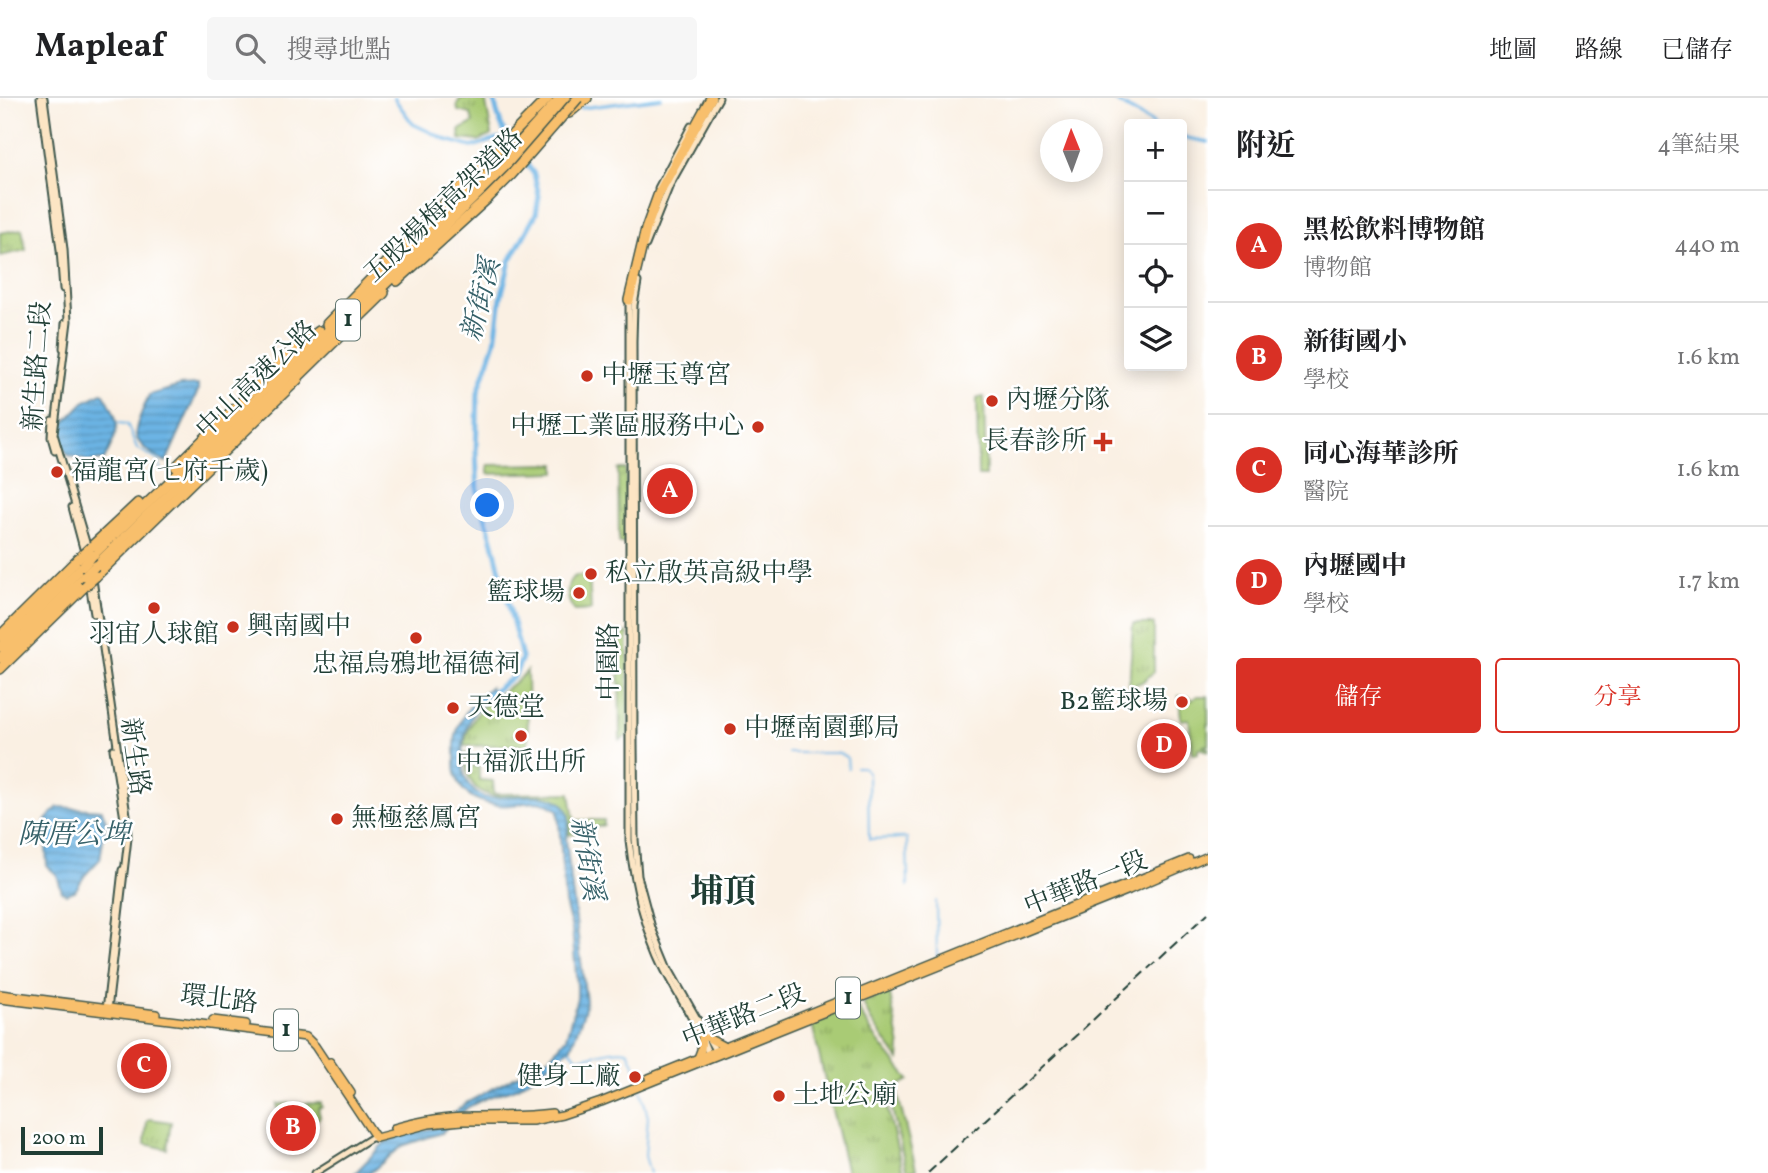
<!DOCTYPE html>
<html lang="zh-TW">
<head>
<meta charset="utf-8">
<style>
	:root { --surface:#fff; --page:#f6f6f6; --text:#202124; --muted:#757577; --line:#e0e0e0; --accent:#d93025 }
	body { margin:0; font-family:Vollkorn,"Noto Serif TC",serif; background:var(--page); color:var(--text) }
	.controls { position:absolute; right:21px; top:21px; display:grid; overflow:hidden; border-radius:7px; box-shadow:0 4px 18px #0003 }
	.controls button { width:63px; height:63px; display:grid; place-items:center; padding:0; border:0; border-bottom:2px solid var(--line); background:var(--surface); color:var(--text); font:35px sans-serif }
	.compass { position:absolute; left:1040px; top:21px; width:63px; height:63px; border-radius:50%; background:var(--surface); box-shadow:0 4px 18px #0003; rotate:359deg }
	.scale { position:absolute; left:21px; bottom:18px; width:82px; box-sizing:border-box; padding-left:7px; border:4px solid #1f3d34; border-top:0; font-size:19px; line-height:24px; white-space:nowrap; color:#1f3d34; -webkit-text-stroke:5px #fff; paint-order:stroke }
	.you { position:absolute; left:488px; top:408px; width:24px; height:24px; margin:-18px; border:5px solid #fff; border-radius:50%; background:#1a73e8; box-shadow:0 0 0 10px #1a73e833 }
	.badge { display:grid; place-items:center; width:46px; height:46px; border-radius:50%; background:var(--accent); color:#fff; font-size:23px; font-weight:700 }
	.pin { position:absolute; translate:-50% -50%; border:4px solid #fff; box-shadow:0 2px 7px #0006 }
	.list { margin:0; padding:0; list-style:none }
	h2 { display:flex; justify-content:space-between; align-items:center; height:91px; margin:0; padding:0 28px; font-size:30px }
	h2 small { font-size:23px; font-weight:400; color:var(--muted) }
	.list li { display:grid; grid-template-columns:46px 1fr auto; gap:21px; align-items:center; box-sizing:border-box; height:112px; padding:0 28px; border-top:2px solid var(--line) }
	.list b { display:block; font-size:26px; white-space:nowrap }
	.list p { margin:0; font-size:23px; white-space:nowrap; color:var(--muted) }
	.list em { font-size:23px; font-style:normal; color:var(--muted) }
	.actions { display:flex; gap:14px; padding:21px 28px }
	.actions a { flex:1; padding:16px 0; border:2px solid var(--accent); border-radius:7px; text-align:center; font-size:24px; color:var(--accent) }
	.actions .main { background:var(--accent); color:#fff }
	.icon { flex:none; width:38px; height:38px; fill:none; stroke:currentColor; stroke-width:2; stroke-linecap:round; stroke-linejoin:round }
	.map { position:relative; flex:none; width:1208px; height:1075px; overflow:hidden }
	header { display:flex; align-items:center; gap:42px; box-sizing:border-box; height:98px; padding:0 35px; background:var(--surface); border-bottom:2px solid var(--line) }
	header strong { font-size:33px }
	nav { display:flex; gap:38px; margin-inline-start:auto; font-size:24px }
	.search { width:490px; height:63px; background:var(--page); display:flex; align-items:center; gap:18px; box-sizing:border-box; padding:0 24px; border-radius:7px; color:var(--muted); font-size:26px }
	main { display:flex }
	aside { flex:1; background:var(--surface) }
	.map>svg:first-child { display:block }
	.green { fill:#a9cb74; stroke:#648454; stroke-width:2 }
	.park { fill:url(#park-tufts); stroke:#648454; stroke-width:2 }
	.water { fill:url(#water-rules); stroke:#46788c; stroke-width:2 }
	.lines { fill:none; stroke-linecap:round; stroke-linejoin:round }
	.stream { stroke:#6cb4e4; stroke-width:2 }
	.canal { stroke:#6cb4e4; stroke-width:3.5 }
	.river { stroke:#6cb4e4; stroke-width:5 }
	.secondary-casing { stroke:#40584e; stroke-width:9 }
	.primary-casing { stroke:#40584e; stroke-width:10 }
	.highway-casing { stroke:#40584e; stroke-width:12 }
	.secondary { stroke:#fce5c4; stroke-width:5 }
	.primary { stroke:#f8bf6c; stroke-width:7 }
	.highway { stroke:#f8bf6c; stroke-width:9 }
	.rail { stroke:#1f3d34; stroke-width:2; stroke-dasharray:10 5; stroke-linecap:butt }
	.highway-bridge-casing { stroke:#40584e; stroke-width:12; stroke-linecap:butt }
	.highway-bridge { stroke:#f8bf6c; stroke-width:9 }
	.poi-dot { fill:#c8321e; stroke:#fff; stroke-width:2.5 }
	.labels { text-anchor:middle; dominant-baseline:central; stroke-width:5; stroke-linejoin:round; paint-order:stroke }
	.shield { fill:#fff; stroke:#627771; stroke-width:2 }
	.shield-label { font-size:24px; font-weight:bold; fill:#1f3d34 }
	.street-label { font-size:26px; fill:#1f3d34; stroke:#fff }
	.poi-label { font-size:26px; fill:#1f3d34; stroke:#fff; text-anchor:start }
	.water-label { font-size:28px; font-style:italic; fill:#366169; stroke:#fff }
	.district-label { font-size:33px; font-weight:bold; fill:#1f3d34; stroke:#fff }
</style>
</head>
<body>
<header>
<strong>Mapleaf</strong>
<div class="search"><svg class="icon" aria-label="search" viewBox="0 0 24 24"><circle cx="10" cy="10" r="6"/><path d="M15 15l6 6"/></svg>搜尋地點</div>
<nav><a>地圖</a><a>路線</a><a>已儲存</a></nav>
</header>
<main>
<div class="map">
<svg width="1208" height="1075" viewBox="0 0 1208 1075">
	<defs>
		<pattern id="park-tufts" width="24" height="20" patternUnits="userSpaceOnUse" patternTransform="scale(1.75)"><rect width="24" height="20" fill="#a9cb74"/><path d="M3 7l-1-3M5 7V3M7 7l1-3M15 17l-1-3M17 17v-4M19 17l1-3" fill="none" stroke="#89a660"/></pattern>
		<pattern id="water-rules" width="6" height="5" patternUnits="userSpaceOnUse" patternTransform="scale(1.75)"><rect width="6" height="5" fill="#6cb4e4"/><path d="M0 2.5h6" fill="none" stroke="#5894ba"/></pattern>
	</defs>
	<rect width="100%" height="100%" fill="#fff"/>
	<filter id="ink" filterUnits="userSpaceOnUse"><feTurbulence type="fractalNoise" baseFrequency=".0143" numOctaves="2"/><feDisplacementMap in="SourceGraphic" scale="14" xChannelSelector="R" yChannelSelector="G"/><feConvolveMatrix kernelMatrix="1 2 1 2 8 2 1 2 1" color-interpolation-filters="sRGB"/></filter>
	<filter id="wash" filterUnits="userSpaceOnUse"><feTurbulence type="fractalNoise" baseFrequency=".00686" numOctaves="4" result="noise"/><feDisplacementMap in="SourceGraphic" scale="28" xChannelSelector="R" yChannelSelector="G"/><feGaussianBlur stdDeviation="1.57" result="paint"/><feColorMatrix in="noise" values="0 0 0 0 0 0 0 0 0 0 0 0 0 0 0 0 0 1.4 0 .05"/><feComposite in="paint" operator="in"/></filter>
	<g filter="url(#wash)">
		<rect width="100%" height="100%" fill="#faf0e3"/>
		<g class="green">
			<path d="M586,475H589L591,512L575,513C564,503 564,471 585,479Z"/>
			<polygon points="1179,598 1190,599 1191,603 1197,598 1208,598 1208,647 1202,648 1208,650 1208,653 1198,650 1198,655 1193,656 1189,621 1181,622"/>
			<polygon points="897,994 916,1071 907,1075 889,998"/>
			<polygon points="321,1005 322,1009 318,1010 320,1019 314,1025 285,1026 278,1019 280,1011 277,1011 277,1006"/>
		</g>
		<g class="park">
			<polygon points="461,0 485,0 492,37 478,43 460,41 459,32 473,25 471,16 458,13 457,6"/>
			<polygon points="22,131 26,152 0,158 0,135"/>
			<polygon points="984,299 986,378 978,378 977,300"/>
			<polygon points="556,366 556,374 488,376 488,367"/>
			<polygon points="618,371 626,371 626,445 619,445"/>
			<polygon points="1133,526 1154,526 1154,574 1142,584 1129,589"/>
			<polygon points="628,535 628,638 620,642 619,536"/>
			<path d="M527,573L528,647L463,648C478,597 496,605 527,573Z"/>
			<path d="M467,655L468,668L479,669V682L493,683L494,696L570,695L574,722H604V727L569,737C569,732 570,726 569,721C560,666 466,738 465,656Z"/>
			<polygon points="889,892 900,949 899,962 870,921 863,905"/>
			<polygon points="855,906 875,939 909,982 884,996 903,1075 847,1075 811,922"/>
			<polygon points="150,1021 171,1024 167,1051 145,1046 147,1023"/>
		</g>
		<g class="water">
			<path d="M198,287V293L166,364C125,341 133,336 149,297L180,288Z"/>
			<path d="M101,295L104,296C123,327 119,331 104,362L88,363L68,357L59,342L60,329L84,304Z"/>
			<path d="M490,589L494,595C486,602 477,608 472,618C460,642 454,687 484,699C491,701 498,700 505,699C524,698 568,691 569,721C569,727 567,735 566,742L586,903L584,914L571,949L543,972L518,989L486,1000L468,1009L441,1035L402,1048L370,1075H355L385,1044L409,1035L436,1030L466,1005L549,960L566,940L577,900V888L572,831L565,805L558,712C542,701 530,704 512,707C494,709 467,703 459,685C454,675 455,664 455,653C453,626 470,605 490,589Z"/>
			<polygon points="58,709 102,712 106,723 100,761 85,777 75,793 66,796 62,794 57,777 47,768 45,723"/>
		</g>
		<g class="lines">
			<g class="stream">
				<polyline points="118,325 127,326 137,350 159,363 161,372"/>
				<polyline points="788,655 839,655 847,660 848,670"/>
				<polyline points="856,669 863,669 868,674 869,741 907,740 908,788"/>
				<polyline points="936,803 937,859"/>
				<path d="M570,951L578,960C596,958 609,950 628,953L636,970L640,987"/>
				<polyline points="641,992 648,1019 645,1058 650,1075"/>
			</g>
			<g class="canal">
				<polyline points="394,0 413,26 447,42 472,49 500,40"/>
				<polyline points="1110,0 1154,26"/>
				<polyline points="581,10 661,0"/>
				<polyline points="1182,39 1208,44"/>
			</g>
			<g class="river">
				<path d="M494,0C497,20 503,35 515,51"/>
				<polyline points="489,597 515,577 522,560 492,441 478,396 476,353 478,294 495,244 501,199 510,163 536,116 539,98 534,76 523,61"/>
			</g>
		</g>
	</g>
	<g filter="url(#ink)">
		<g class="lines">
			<defs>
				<g id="secondary">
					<polyline points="40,0 60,152 63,191"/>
					<polyline points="44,0 64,151 68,223 54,336 88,451"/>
					<polyline points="658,90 691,28"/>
					<polyline points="646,147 670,87 719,0"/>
					<polyline points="638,184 634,207 633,243 634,645 635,741 638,778 652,830 669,871 716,954"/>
					<path d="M629,201V742C634,787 644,830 664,871C679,901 698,926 709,958"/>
					<polyline points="63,250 65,225"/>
					<polyline points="52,322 51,339 55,353"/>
					<polyline points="72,409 84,454"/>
					<polyline points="93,481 127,717 128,740 108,912"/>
					<polyline points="89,485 94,516"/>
					<polyline points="113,651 124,721"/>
					<polyline points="106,912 122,772"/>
					<polyline points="315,1075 371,1040 376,1040"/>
				</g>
				<g id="primary">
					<polyline points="0,896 156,916"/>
					<polyline points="0,901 306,939 315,948 376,1040 429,1026 462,1023 532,1023 562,1017 601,1004 1129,792 1208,758"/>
					<polyline points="213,922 246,926"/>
					<polyline points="708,940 725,949"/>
					<polyline points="698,960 701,952 702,938"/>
					<polyline points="330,964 351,995"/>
					<polyline points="649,980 1189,761"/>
					<path d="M394,1030C419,1023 443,1018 470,1018C497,1017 524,1019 552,1015"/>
				</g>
				<g id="highway">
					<polyline points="569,15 587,0"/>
					<polyline points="397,183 488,100"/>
					<polyline points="629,202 646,131 659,95 711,0"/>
					<polyline points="327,226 548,0"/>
					<polyline points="294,283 384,195"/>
					<polyline points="176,369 290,255 319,233"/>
					<polyline points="91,449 138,405"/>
					<polyline points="93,457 352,210 521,43 560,0"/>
					<polyline points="95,468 515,60 569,0"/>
					<polyline points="96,478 298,281"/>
					<polyline points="0,538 79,460"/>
					<polyline points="0,549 83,468"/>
					<polyline points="0,560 85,478"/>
					<polyline points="0,571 84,489"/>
				</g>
			</defs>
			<use href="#secondary" class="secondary-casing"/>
			<use href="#primary" class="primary-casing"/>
			<use href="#highway" class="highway-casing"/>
			<use href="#secondary" class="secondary"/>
			<use href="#primary" class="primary"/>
			<use href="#highway" class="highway"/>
			<polyline class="rail" points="928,1075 1208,815"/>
			<defs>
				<g id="highway-bridge">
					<polyline points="488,100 511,77 578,0"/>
					<polyline points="79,460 91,449"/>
					<polyline points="83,468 93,457"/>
					<polyline points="85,478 95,468"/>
					<polyline points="84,489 96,478"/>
				</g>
			</defs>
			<use href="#highway-bridge" class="highway-bridge-casing"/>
			<use href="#highway-bridge" class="highway-bridge"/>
		</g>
	</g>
	<g class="poi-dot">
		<circle cx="587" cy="278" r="7"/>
		<circle cx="992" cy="303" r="7"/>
		<circle cx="758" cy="329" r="7"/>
		<path d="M1099.5 333.5h7v7h7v7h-7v7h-7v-7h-7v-7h7z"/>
		<circle cx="57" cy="374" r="7"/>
		<circle cx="591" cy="476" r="7"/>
		<circle cx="579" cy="495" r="7"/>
		<circle cx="154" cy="510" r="7"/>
		<circle cx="233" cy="529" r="7"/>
		<circle cx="416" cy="540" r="7"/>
		<circle cx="1182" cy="604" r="7"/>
		<circle cx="453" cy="610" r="7"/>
		<circle cx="730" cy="631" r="7"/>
		<circle cx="521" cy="638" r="7"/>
		<circle cx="337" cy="721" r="7"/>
		<circle cx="635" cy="979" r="7"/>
		<circle cx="779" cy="998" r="7"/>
	</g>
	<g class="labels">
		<g class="shield">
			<rect x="336" y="201.5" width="24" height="41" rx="5"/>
			<rect x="836" y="879.5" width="24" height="41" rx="5"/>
			<rect x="274" y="911.5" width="24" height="41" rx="5"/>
		</g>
		<g class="shield-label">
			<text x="348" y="222">1</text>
			<text x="848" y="900">1</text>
			<text x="286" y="932">1</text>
		</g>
		<g class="street-label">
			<text transform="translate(444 108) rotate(-44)">五股楊梅高架道路</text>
			<text transform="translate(38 268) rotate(-86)">新生路二段</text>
			<text transform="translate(257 282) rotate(-44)">中山高速公路</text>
			<text transform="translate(610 564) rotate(-90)">中園路</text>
			<text transform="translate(134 659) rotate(82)">新生路</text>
			<text transform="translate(1086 786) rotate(-22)">中華路一段</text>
			<text transform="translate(219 902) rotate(7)">環北路</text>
			<text transform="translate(744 919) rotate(-22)">中華路二段</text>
		</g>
		<g class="poi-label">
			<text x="601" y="278">中壢玉尊宮</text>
			<text x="1006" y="303">內壢分隊</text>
			<text x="744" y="329" text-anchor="end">中壢工業區服務中心</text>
			<text x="1087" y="344" text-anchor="end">長春診所</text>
			<text x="71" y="374">福龍宮(七府千歲)</text>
			<text x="605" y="476">私立啟英高級中學</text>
			<text x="565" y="495" text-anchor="end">籃球場</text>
			<text x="247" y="529">興南國中</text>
			<text x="154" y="537" text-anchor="middle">羽宙人球館</text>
			<text x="416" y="567" text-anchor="middle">忠福烏鴉地福德祠</text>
			<text x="1168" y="604" text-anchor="end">B2籃球場</text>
			<text x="467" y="610">天德堂</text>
			<text x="744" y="631">中壢南園郵局</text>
			<text x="521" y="665" text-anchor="middle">中福派出所</text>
			<text x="351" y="721">無極慈鳳宮</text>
			<text x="621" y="979" text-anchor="end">健身工廠</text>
			<text x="793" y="998">土地公廟</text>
		</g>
		<g class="water-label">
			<text transform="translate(482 202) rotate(-76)">新街溪</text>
			<text x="74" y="737">陳厝公埤</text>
			<text transform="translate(586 761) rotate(81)">新街溪</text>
		</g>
		<g class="district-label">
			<text x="723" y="796">埔頂</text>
		</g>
	</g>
</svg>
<div class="controls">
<button>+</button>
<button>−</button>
<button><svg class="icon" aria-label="locate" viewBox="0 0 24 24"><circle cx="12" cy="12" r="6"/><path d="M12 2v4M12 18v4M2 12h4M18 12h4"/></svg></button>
<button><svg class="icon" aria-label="layers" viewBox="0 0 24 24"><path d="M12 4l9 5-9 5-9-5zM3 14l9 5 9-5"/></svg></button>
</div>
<svg class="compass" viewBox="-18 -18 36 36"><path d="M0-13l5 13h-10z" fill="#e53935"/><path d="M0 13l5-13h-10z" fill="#757577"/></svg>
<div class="scale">200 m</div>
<div class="you"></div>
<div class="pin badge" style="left:670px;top:393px">A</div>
<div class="pin badge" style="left:293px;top:1030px">B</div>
<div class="pin badge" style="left:144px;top:968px">C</div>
<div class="pin badge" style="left:1164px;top:648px">D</div>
</div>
<aside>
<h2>附近<small>4筆結果</small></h2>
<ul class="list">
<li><span class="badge">A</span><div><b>黑松飲料博物館</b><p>博物館</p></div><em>440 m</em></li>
<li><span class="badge">B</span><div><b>新街國小</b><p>學校</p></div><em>1.6 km</em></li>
<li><span class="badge">C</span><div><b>同心海華診所</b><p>醫院</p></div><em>1.6 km</em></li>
<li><span class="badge">D</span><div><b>內壢國中</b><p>學校</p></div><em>1.7 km</em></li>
</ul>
<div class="actions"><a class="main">儲存</a><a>分享</a></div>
</aside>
</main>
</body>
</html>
